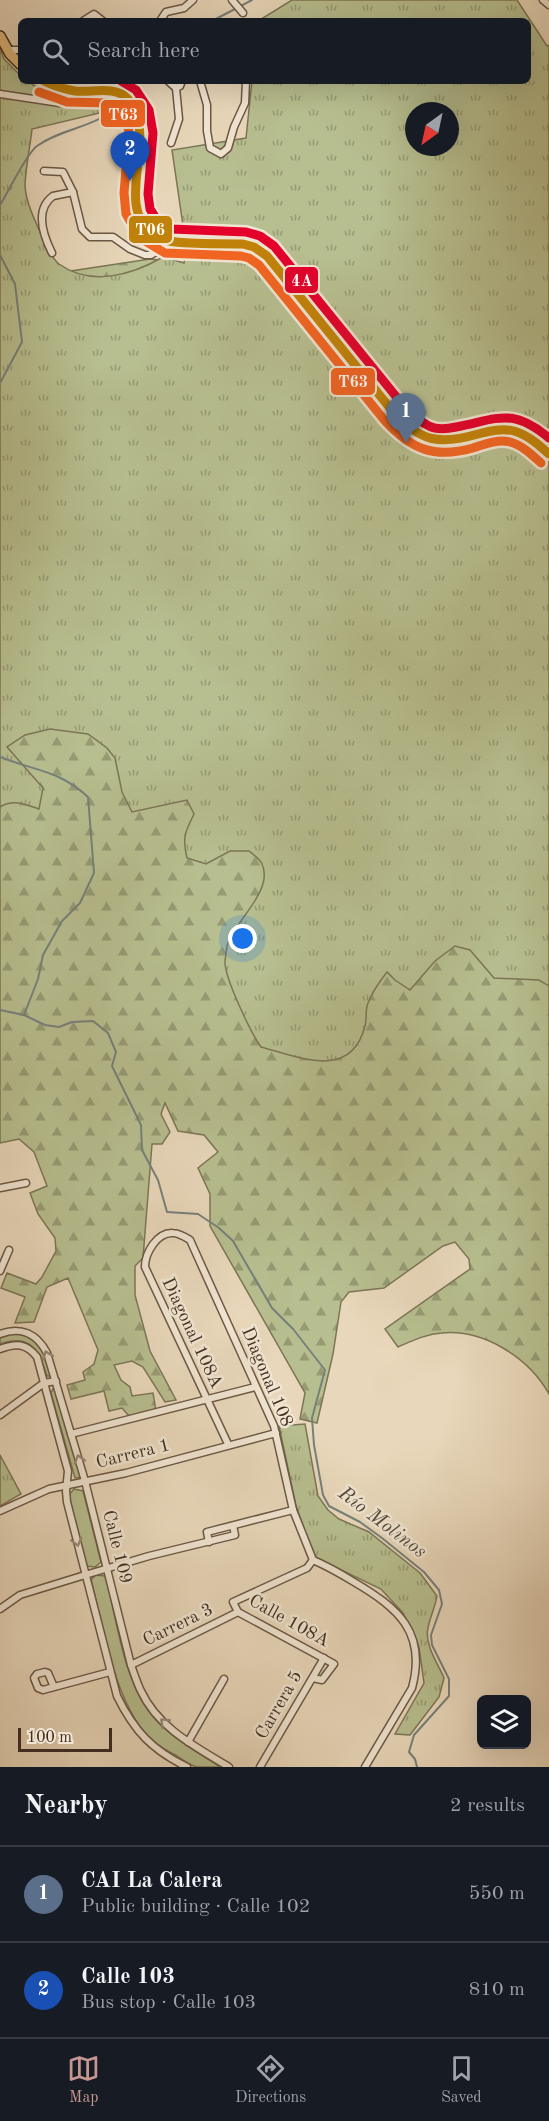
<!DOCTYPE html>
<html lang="en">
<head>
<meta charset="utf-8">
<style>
	:root { --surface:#171b24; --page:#20242c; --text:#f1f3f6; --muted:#9ea1a6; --line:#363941; --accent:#c59692 }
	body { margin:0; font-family:"Old Standard TT",serif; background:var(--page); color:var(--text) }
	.controls { position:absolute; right:18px; bottom:18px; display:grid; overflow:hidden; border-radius:9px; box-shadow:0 6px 24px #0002 }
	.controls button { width:54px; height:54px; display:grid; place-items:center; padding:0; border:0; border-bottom:2px solid var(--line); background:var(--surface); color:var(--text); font:30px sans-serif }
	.compass { position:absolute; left:405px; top:102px; width:54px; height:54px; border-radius:50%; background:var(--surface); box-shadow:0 6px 24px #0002; rotate:213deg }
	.scale { position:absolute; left:18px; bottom:15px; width:94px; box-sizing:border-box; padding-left:6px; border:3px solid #422d1e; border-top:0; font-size:16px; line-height:21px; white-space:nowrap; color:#422d1e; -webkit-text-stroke:4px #f0e5d2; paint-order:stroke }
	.you { position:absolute; left:243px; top:939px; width:21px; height:21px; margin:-15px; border:4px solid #fff; border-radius:50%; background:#1a73e8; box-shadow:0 0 0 9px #1a73e833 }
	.badge { display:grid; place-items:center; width:39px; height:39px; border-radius:50%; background:var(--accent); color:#fff; font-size:20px; font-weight:700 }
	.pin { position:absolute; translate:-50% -50px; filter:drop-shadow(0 2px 3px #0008) }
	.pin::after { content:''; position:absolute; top:32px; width:21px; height:18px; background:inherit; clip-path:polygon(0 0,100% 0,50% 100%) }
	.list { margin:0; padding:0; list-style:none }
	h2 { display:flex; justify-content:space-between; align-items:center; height:78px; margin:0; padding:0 24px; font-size:26px }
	h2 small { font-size:20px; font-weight:400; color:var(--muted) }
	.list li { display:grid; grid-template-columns:39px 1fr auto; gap:18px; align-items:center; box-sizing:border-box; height:96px; padding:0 24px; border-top:2px solid var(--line) }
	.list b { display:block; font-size:22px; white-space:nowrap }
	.list p { margin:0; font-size:20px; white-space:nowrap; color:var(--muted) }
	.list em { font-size:20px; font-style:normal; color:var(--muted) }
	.icon { flex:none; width:33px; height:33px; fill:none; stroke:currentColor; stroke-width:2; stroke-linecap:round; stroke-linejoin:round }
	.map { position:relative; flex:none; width:549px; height:1767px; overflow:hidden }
	.search { position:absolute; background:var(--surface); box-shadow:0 6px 24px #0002; left:18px; right:18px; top:18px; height:66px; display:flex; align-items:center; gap:15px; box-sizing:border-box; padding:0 21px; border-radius:9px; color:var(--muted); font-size:22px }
	.sheet { height:270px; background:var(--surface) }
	nav { display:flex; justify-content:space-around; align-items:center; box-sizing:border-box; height:84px; border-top:2px solid var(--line); background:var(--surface); font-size:16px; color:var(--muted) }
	nav a { display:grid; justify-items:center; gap:3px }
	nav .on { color:var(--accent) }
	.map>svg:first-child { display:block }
	.grass { fill:#b7be8f; stroke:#7c7656; stroke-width:1.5 }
	.forest { fill:url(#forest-firs); stroke:#7c7656; stroke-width:1.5 }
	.park { fill:url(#park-tufts); stroke:#7c7656; stroke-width:1.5; fill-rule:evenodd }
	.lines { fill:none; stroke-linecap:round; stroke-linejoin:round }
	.stream { stroke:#77807c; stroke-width:2 }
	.minor-casing { stroke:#6c5845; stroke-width:9 }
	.primary-casing { stroke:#422d1e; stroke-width:12 }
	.minor { stroke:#f0e5d2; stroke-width:6 }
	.primary { stroke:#e4bc7d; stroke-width:9 }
	.bus-1-casing { stroke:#f0e5d2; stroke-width:14 }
	.bus-2-casing { stroke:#f0e5d2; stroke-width:14 }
	.bus-3-casing { stroke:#f0e5d2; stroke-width:14 }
	.bus-1 { stroke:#c18209; stroke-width:9 }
	.bus-2 { stroke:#f26522; stroke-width:9 }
	.bus-3 { stroke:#e4002b; stroke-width:9 }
	.oneway { stroke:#998978 }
	.labels { text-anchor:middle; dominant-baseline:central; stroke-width:5; stroke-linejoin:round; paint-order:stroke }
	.street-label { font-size:18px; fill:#422d1e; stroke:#f0e5d2 }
	.water-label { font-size:20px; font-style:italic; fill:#54493d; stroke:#f0e5d2 }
	.line-badge { stroke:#f0e5d2; stroke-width:2 }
	.badge-label { font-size:16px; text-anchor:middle; font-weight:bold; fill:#fff }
</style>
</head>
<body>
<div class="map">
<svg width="549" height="1767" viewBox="0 0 549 1767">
	<defs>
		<pattern id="forest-firs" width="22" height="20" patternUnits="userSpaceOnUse" patternTransform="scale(1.5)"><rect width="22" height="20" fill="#b7be8f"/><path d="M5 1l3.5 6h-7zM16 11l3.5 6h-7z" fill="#969b74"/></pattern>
		<pattern id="park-tufts" width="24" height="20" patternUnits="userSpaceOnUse" patternTransform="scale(1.5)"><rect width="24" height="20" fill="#b7be8f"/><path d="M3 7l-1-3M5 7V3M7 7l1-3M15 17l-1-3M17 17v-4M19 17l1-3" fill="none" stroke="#969b74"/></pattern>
	</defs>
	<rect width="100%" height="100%" fill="#e8d7ba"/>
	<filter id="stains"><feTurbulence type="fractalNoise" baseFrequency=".00333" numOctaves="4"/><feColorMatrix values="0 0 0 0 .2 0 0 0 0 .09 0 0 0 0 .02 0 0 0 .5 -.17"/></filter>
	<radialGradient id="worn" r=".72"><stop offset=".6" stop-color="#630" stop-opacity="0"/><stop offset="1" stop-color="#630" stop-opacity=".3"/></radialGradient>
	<g class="grass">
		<path d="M10,1333C40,1335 44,1350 51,1376H47C39,1351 31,1333 0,1344V1337Z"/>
		<polygon points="54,1387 81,1477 75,1478 51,1393"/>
		<polygon points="74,1489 83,1491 101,1562 95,1567 86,1566 69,1495"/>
		<path d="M95,1575L106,1576C117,1622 124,1687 157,1721C175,1740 199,1753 220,1767C213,1767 204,1767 197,1767C191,1766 183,1760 177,1756C166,1750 155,1745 147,1735C114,1699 103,1626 91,1580Z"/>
	</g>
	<path class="forest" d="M150,259L252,271L549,481V1394C529,1358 484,1329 442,1333C426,1334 412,1341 398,1347L385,1329L470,1269L469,1259L455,1242L443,1246L384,1288L349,1292L341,1302L333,1354L317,1423L300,1419L305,1393L210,1226V1194L198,1168L218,1152L204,1135L178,1131L165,1103L161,1114L170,1132L162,1144H152L143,1258L135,1266V1295L150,1351L176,1400L165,1402L143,1367L132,1361L114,1365L121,1380L130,1387L132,1396L153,1393L156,1411L129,1416L122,1408L109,1411L104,1391L71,1399L67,1385L85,1380L83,1372L94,1364L98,1350L68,1278L47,1287L34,1322L15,1323L25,1297L1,1288L7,1273L36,1284L42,1277L56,1251L55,1238L38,1214L30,1193L47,1186L34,1152L19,1139L0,1143V310L64,272Z"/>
	<g class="park">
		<path d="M292,0H517L547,46L549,45V986L539,980L494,978L470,950L455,946L435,961L410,990L395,980L387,972C380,981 372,992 368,1003C365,1010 367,1019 365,1026C351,1081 299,1057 261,1047C251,1033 224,977 225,961C226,956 226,948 228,943C236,920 274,890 262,864C260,859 253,854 249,851H230L206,864L187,858C182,838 185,832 194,814L187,800L132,812L122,792L115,758L107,748L88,734L50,729L25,735L7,747L43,788L39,809C25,804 13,799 0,807V48L4,59L21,76V81H27L45,92L71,101L107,102L108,111L32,129C30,147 26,166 25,184C25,200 34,218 40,232C45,242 50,257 59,264C91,287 132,275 163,257L184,263L186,246L172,150L246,138L252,81H528V21H258ZM414,111H450V147H414Z"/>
		<path d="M305,1424L318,1496L328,1510L339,1519L369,1532L420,1573L437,1596C435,1608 430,1617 428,1628C424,1644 438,1664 444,1678L439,1697L410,1735L395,1734L424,1683L419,1647L403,1613L381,1589L314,1557L296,1506L279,1426Z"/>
		<polygon points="0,1455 21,1494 0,1506"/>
	</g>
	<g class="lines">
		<g class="stream">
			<polyline points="212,21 252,0"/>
			<polyline points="108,86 108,81"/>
			<path d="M0,205C9,191 26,154 37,146C59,130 88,128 110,113L112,100"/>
			<polyline points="0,255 15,284 22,342 0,383"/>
			<path d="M0,757C35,771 59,770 88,797L94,873L80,903L62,921L43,955L38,979L24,1015"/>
			<polyline points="0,1010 24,1015 45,1025 59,1027 72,1022 93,1021 108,1033 116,1052 112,1066 141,1125 142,1150 158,1180 167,1212 198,1214 219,1228 233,1241 272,1308 293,1329 325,1370 312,1418 314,1445 323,1495 329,1506 360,1522 382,1538 424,1572 439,1590 442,1604 431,1635 432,1645 449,1679 449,1696 414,1735 409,1752 415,1759 417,1767"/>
		</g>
		<defs>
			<g id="minor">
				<polyline points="232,0 243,13"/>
				<polyline points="543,0 549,5"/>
				<polyline points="83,21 94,14 103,21"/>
				<polyline points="160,21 166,12 184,8 193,0"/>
				<polyline points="7,50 21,50"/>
				<polyline points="168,81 176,88 180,86 182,81"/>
				<polyline points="200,81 207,105 207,131 210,148 221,154 228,148 234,127 245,103 246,81"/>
				<polyline points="117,92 126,81"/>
				<polyline points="0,94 60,103 67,101 72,90"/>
				<polyline points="171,143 179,119 176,88"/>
				<polyline points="44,171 63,172 73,192 82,229 90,237 113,237 130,249 145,255 151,255 172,242"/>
				<path d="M52,253C44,237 34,210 53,196L73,192"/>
				<polyline points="0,1188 26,1183"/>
				<polyline points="0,1271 9,1250"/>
				<path d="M0,1334C21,1326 37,1334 47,1353L85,1481L131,1665C134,1673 137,1683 141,1691C158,1728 196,1747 229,1767"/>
				<path d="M0,1349C16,1343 26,1343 37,1357L68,1471L66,1491L67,1502L117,1696C134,1731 152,1750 187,1767"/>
				<polyline points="0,1415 44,1383 56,1381"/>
				<polyline points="71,1434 255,1387"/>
				<path d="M228,1444L145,1267C145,1253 157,1232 173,1233C179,1233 185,1237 190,1240L274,1426L293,1510L313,1560"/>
				<polyline points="0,1511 49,1489 126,1473 276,1433"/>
				<polyline points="209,1542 207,1532 293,1510"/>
				<path d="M313,1560C327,1566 341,1574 354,1582C398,1608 427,1632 412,1688L365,1767"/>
				<polyline points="0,1609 20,1595 85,1575 149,1556 235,1535 233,1526"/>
				<polyline points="131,1665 238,1612"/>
				<polyline points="313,1678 322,1680 334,1664 238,1612 233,1602 307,1568 313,1560"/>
				<polyline points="54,1687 48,1673 45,1672 37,1674 34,1678 38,1688 43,1690 110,1672"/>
				<polyline points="188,1742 224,1679"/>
				<polyline points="260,1767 324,1658"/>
			</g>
			<g id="primary">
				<polyline points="0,36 10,54 21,65"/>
				<path d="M44,81C55,87 66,90 79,91C94,93 114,86 127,98C168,135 100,215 167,241L243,244L254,247L267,256L394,413C421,444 441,446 478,434C488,431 499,428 510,430C525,432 537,444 549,454"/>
			</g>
		</defs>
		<use href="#minor" class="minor-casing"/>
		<use href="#primary" class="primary-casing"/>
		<use href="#minor" class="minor"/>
		<use href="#primary" class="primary"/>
		<defs>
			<path id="bus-1" d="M44,81C54,86 64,89 75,91C91,93 115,85 128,99C160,136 112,207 153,232C158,235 164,240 169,241C193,245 219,243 243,244L254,247L267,256L394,413C421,442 440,445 478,434C490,431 502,428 514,431C528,435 539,445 549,454"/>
			<path id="bus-2" d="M39,92L67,102L109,103L118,107L126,118L129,133L124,193L126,214L140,238L165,253L241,256L249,258L259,265L385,421C411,449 434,459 473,448C485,444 498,439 510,442C522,445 532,455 541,463"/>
			<path id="bus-3" d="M121,81L136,90L149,110L153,133L148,194L150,209L157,220L171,229L246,232L260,236L274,246L403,405C411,413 418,421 429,426C437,430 447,429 456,427C498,419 512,407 549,438"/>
		</defs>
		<use href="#bus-1" class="bus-1-casing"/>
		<use href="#bus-2" class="bus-2-casing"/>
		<use href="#bus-3" class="bus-3-casing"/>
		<use href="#bus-1" class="bus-1"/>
		<use href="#bus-2" class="bus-2"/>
		<use href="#bus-3" class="bus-3"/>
	</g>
	<defs><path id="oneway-chevron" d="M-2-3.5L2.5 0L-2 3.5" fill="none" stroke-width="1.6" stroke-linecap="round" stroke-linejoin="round" transform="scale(1.5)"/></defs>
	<g class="oneway">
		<use href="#oneway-chevron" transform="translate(47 1355) rotate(-111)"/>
		<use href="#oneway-chevron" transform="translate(79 1459) rotate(-106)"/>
		<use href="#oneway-chevron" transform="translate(77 1542) rotate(76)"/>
		<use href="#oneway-chevron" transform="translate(164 1722) rotate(-136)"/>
	</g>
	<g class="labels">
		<g class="street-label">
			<text transform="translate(192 1333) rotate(65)">Diagonal 108A</text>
			<text transform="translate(267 1377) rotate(67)">Diagonal 108</text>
			<text transform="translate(133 1454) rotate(-14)">Carrera 1</text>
			<text transform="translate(117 1547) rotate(76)">Calle 109</text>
			<text transform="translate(289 1621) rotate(29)">Calle 108A</text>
			<text transform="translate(178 1625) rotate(-26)">Carrera 3</text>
			<text transform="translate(279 1705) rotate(-60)">Carrera 5</text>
		</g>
		<g class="water-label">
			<text transform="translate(382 1523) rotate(37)">Río Molinos</text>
		</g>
	</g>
	<g class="line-badge">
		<rect x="100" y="99" width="46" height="29" rx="6" fill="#f26522"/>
		<rect x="128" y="215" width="45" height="29" rx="6" fill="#c18209"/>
		<rect x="284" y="266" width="35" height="28" rx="6" fill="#e4002b"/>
		<rect x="330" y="367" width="46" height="29" rx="6" fill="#f26522"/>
	</g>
	<g class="badge-label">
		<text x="123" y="120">T63</text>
		<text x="150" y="235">T06</text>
		<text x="302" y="286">4A</text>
		<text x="353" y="387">T63</text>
	</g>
	<rect width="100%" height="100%" filter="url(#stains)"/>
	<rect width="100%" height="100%" fill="url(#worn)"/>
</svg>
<div class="controls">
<button><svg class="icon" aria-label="layers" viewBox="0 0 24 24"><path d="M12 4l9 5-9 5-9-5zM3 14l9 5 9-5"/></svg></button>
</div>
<svg class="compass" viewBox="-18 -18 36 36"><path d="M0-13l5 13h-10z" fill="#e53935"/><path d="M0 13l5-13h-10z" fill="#9ea1a6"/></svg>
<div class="scale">100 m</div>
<div class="you"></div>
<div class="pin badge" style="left:406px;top:443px;background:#5c6f8a">1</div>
<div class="pin badge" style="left:130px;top:181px;background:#1a4fb4">2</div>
<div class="search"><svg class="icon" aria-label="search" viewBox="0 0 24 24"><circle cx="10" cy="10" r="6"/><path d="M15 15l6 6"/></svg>Search here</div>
</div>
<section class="sheet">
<h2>Nearby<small>2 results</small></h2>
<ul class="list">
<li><span class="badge" style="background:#5c6f8a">1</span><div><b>CAI La Calera</b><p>Public building · Calle 102</p></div><em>550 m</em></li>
<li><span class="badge" style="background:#1a4fb4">2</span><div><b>Calle 103</b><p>Bus stop · Calle 103</p></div><em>810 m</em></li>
</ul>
</section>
<nav>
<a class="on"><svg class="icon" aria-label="map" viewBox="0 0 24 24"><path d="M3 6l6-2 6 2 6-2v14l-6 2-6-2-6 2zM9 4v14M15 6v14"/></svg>Map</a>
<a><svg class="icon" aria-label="directions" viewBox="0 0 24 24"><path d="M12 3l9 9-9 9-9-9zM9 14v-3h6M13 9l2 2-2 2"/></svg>Directions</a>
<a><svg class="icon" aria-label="saved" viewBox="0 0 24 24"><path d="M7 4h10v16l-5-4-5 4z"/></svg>Saved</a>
</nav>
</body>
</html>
